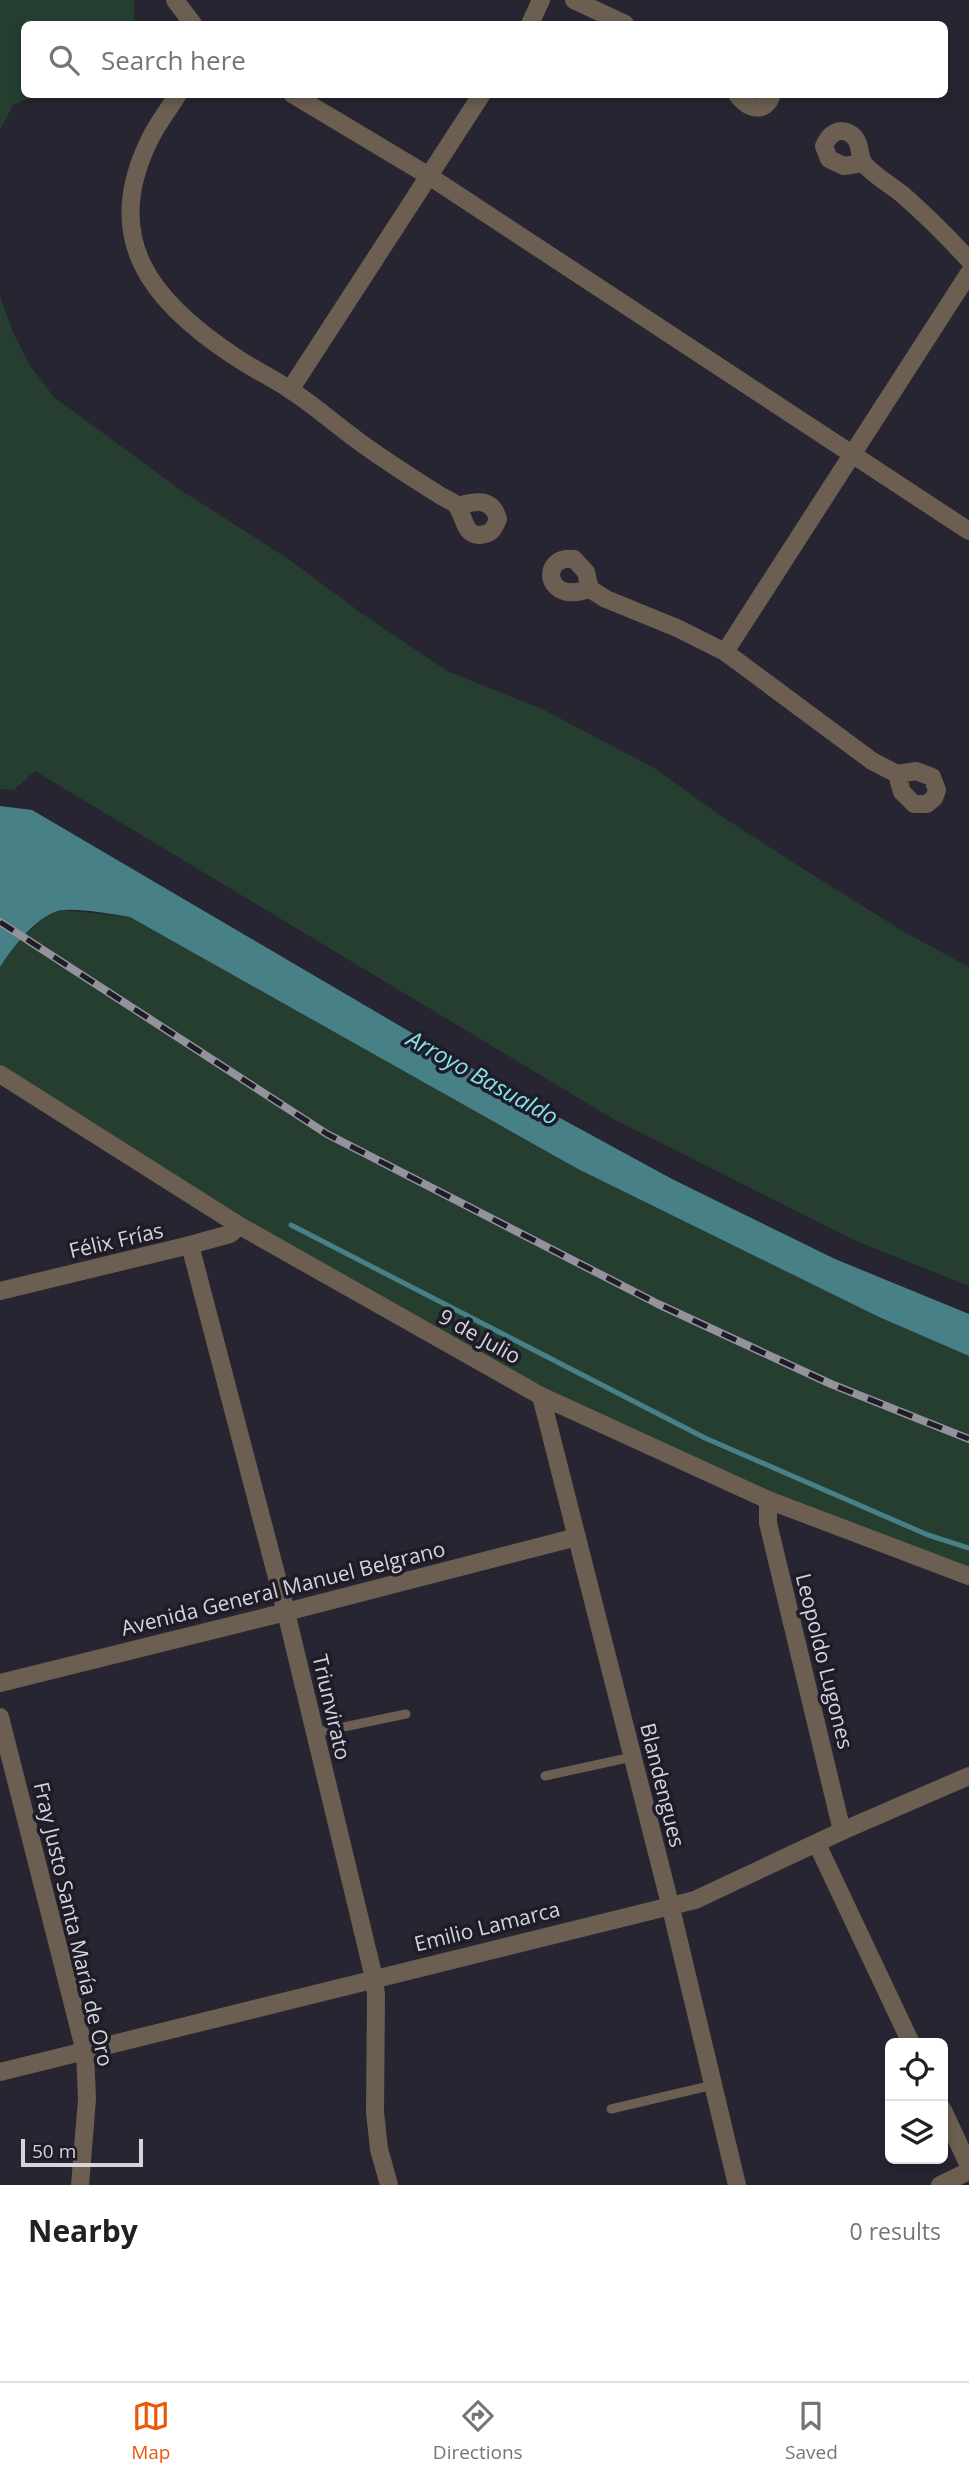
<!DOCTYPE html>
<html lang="en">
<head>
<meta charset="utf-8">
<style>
	:root { --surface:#fff; --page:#f6f6f6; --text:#202124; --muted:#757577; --line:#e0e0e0; --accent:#ea580c }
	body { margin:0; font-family:"Open Sans",sans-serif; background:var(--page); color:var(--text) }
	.controls { position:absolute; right:21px; bottom:21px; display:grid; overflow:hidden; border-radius:10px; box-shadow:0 4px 10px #0003 }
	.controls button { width:63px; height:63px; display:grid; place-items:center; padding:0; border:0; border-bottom:2px solid var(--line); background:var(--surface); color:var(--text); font:35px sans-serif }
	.scale { position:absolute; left:21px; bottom:18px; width:122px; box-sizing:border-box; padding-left:7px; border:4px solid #d5d4dc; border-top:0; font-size:19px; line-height:24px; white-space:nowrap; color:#d5d4dc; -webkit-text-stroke:5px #1d1c27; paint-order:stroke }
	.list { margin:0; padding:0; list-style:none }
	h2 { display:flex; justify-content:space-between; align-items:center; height:91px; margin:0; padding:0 28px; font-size:30px }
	h2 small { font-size:23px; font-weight:400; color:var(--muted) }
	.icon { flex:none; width:38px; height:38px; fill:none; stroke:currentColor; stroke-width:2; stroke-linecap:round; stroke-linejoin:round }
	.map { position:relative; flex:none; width:969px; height:2185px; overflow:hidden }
	.search { position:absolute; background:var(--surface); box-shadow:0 4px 10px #0003; left:21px; right:21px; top:21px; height:77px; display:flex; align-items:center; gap:18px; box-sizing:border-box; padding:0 24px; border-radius:10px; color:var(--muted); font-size:26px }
	.sheet { height:196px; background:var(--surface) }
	nav { display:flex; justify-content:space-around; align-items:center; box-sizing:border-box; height:98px; border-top:2px solid var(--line); background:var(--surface); font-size:19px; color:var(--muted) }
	nav a { display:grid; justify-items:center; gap:4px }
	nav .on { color:var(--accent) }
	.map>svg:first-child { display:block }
	.green { fill:#253e2f }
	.water { fill:#478187 }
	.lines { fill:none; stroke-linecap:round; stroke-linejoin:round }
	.stream { stroke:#478187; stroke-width:5 }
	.lane { stroke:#6c5f51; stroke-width:9 }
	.street { stroke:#6c5f51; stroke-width:18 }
	.rail-casing { stroke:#94939d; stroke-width:8 }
	.rail { stroke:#1d1c27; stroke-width:5; stroke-dasharray:16; stroke-linecap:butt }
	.labels { text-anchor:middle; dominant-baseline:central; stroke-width:7; stroke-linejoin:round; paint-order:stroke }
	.street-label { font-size:21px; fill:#d5d4dc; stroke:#1d1c27 }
	.water-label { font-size:23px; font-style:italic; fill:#83e2ec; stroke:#1d1c27 }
</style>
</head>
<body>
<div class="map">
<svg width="969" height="2185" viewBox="0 0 969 2185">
	<rect width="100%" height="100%" fill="#272531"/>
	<g class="green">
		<polygon points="0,0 134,0 134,24 24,24 24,94 36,95 13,105 0,130"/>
		<polygon points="0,296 12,330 30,366 54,397 179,489 290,560 364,615 447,671 544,710 656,769 718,814 805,870 906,933 969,967 969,1286 856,1241 615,1120 35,771 14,790 0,789"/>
		<polygon points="62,910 130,917 578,1169 879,1317 969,1356 969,1567 756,1487 543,1387 260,1233 0,1063 0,967 12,948 45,916"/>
	</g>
	<path class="water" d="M0,806L32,810L516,1094L672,1179L835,1259L969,1314V1356L879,1317L578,1169L130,917C109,914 86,909 64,910C40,911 12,948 0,967Z"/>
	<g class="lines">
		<polyline class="stream" points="291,1225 705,1438 928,1535 969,1548"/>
		<g class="lane">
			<polyline points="315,1733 406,1714"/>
			<polyline points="545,1776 632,1757"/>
			<polyline points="611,2109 713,2085"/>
		</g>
		<g class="street">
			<polyline points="175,0 193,24"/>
			<polyline points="574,0 625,24"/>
			<polyline points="530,24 541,0"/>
			<path d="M178,94C169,109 157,124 150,139C100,239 152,302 234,356C251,368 271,377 289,389C314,405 337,426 361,443C387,462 414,479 441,496C446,499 452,501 455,504C466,514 462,540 485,534C493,532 495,526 498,519C492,497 475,501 457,506"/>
			<polyline points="292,94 429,176 969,531"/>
			<path d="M737,94C746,109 766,115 772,94"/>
			<path d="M863,163L844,166L829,159L824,146C828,136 837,127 849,133C863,140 857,156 865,165C876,177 891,185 903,195C927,216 948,237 969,260"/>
			<polyline points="290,390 482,94"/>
			<path d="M590,589L586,572L574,559C547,555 543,587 567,592C574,593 583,591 590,589L606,599L677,628L725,652L872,761L897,774L916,771L932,777L937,790L934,798L927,804H914L902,792L897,774"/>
			<polyline points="725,652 969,273"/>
			<polyline points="0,1074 240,1226 541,1396 768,1500 969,1576"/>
			<polyline points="190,1245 286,1612 374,1978 376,1995 375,2112 379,2149 389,2185"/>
			<polyline points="0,1291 190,1245 230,1234 240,1226"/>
			<polyline points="541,1396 670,1904 737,2185"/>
			<polyline points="768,1500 768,1523 842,1831"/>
			<polyline points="0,1683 286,1612 577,1537"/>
			<polyline points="0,1717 85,2052 87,2099 80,2185"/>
			<polyline points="817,1844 911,2043"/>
			<polyline points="0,2072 695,1900 842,1831 969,1776"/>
			<polyline points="943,2110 969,2166"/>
			<polyline points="940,2185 969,2171"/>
		</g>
		<defs>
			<polyline id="rail" points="0,922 327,1134 658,1304 831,1384 969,1439"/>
		</defs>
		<use href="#rail" class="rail-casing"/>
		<use href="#rail" class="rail"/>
	</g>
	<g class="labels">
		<g class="street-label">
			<text transform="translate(116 1240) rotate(-13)">Félix Frías</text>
			<text transform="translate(480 1336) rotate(29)">9 de Julio</text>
			<text transform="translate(283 1588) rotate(-14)">Avenida General Manuel Belgrano</text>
			<text transform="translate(825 1661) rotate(76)">Leopoldo Lugones</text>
			<text transform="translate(332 1707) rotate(77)">Triunvirato</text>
			<text transform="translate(663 1785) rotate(76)">Blandengues</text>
			<text transform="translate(74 1924) rotate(77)">Fray Justo Santa María de Oro</text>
			<text transform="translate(487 1926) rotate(-14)">Emilio Lamarca</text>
		</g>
		<g class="water-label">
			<text transform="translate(483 1077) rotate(29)">Arroyo Basualdo</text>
		</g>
	</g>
</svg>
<div class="controls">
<button><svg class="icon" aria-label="locate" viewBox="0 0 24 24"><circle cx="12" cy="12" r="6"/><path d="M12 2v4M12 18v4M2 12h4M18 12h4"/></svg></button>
<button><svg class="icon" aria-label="layers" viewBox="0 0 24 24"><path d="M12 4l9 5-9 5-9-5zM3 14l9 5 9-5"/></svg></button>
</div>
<div class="scale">50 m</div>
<div class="search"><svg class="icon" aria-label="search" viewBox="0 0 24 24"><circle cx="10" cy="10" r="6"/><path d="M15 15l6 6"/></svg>Search here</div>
</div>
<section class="sheet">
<h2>Nearby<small>0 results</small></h2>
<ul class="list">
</ul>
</section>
<nav>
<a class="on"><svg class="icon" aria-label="map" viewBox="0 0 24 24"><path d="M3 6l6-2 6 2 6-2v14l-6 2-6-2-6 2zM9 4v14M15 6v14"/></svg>Map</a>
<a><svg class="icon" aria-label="directions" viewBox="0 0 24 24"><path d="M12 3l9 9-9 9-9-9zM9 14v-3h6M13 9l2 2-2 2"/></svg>Directions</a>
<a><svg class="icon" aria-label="saved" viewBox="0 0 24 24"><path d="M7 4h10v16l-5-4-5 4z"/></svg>Saved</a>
</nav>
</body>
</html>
